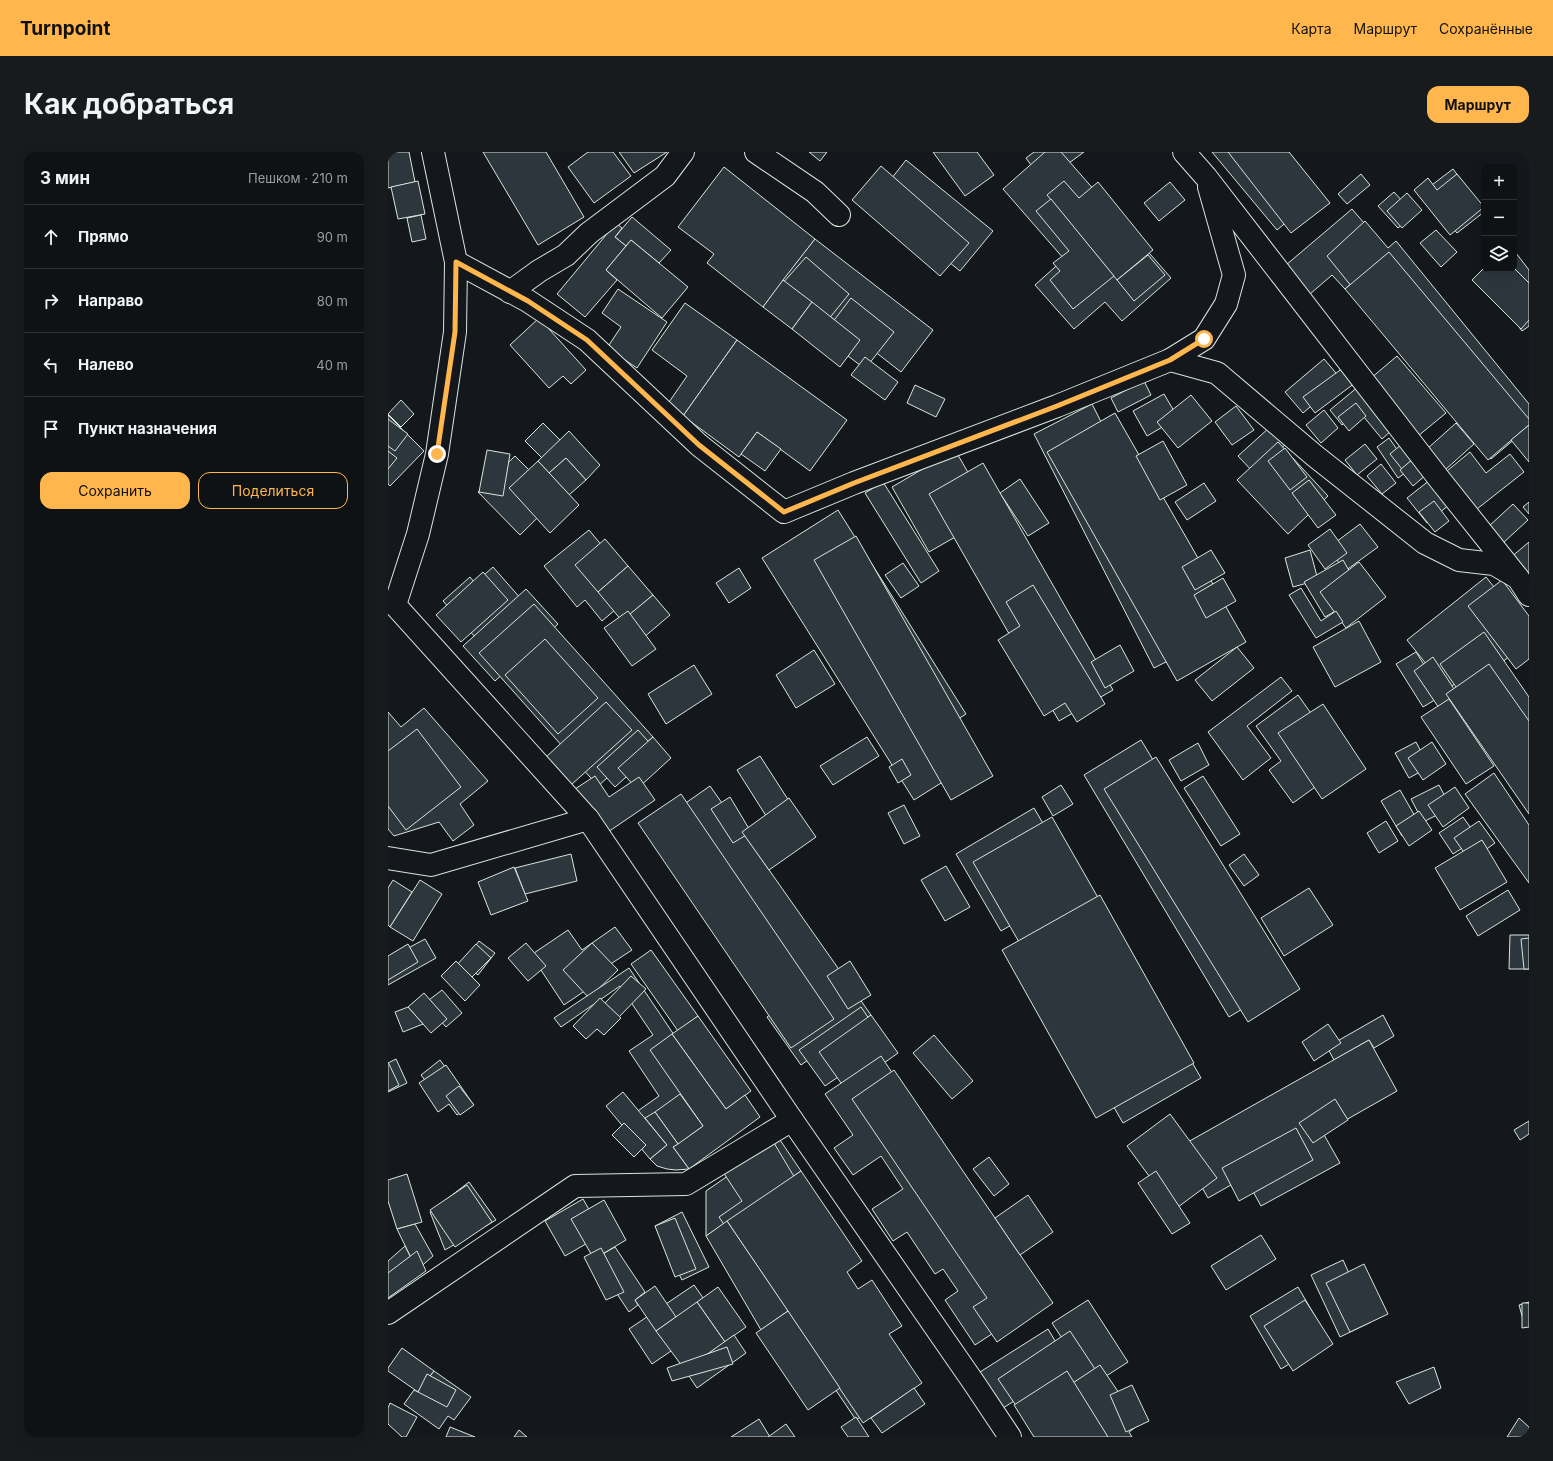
<!DOCTYPE html>
<html lang="ru">
<head>
<meta charset="utf-8">
<style>
	:root { --surface:#0f1215; --page:#181b1e; --text:#f1f3f6; --muted:#9b9ea0; --line:#2f3234; --accent:#ffb74d }
	body { margin:0; font-family:Inter,sans-serif; background:var(--page); color:var(--text) }
	.controls { position:absolute; right:12px; top:12px; display:grid; overflow:hidden; border-radius:8px; box-shadow:0 4px 16px #0002 }
	.controls button { width:36px; height:36px; display:grid; place-items:center; padding:0; border:0; border-bottom:1px solid var(--line); background:var(--surface); color:var(--text); font:20px sans-serif }
	.stop { position:absolute; width:12px; height:12px; margin:-9px; border:3px solid #ffb74d; border-radius:50%; background:#fff }
	.stop.end { background:#ffb74d; border-color:#fff; box-shadow:0 1px 4px #0008 }
	.list { margin:0; padding:0; list-style:none }
	h2 { display:flex; justify-content:space-between; align-items:center; height:52px; margin:0; padding:0 16px; font-size:17px }
	h2 small { font-size:13px; font-weight:400; color:var(--muted) }
	.list li { display:grid; grid-template-columns:26px 1fr auto; gap:12px; align-items:center; box-sizing:border-box; height:64px; padding:0 16px; border-top:1px solid var(--line) }
	.list b { display:block; font-size:15px; white-space:nowrap }
	.list em { font-size:13px; font-style:normal; color:var(--muted) }
	.actions { display:flex; gap:8px; padding:12px 16px }
	.actions a { flex:1; padding:9px 0; border:1px solid var(--accent); border-radius:12px; text-align:center; font-size:14px; color:var(--accent) }
	.actions .main { background:var(--accent); color:#111 }
	.icon { flex:none; width:22px; height:22px; fill:none; stroke:currentColor; stroke-width:2; stroke-linecap:round; stroke-linejoin:round }
	.map { position:relative; flex:none; width:1141px; height:1285px; overflow:hidden; border-radius:12px }
	header { display:flex; align-items:center; gap:24px; box-sizing:border-box; height:56px; padding:0 20px; background:var(--accent); color:#111 }
	header strong { font-size:19px }
	nav { display:flex; gap:22px; margin-inline-start:auto; font-size:14px }
	.intro { display:flex; align-items:center; justify-content:space-between; box-sizing:border-box; height:96px; padding:0 24px }
	h1 { margin:0; font-size:28px }
	.button { padding:10px 18px; border-radius:12px; background:var(--accent); color:#111; font-size:14px; font-weight:700 }
	main { display:flex; gap:24px; padding:0 24px }
	aside { flex:1; background:var(--surface); border-radius:12px; box-shadow:0 4px 16px #0002 }
	.map>svg:first-child { display:block }
	.building { fill:#2c363c; stroke:#d8e6dc }
	.lines { fill:none; stroke-linecap:round; stroke-linejoin:round }
	.street-casing { stroke:#d8e6dc; stroke-width:24 }
	.secondary-casing { stroke:#d8e6dc; stroke-width:24 }
	.street { stroke:#14181c; stroke-width:22 }
	.secondary { stroke:#14181c; stroke-width:22 }
	.route { stroke:#ffb74d; stroke-width:5 }
</style>
</head>
<body>
<header>
<strong>Turnpoint</strong>
<nav><a>Карта</a><a>Маршрут</a><a>Сохранённые</a></nav>
</header>
<div class="intro"><h1>Как добраться</h1><a class="button">Маршрут</a></div>
<main>
<aside>
<h2>3 мин<small>Пешком · 210 m</small></h2>
<ul class="list">
<li><svg class="icon" aria-label="ahead" viewBox="0 0 24 24"><path d="M12 20V5M6 11l6-6 6 6"/></svg><div><b>Прямо</b></div><em>90 m</em></li>
<li><svg class="icon" aria-label="right" viewBox="0 0 24 24"><path d="M7 20v-9h11M14 6l5 5-5 5"/></svg><div><b>Направо</b></div><em>80 m</em></li>
<li><svg class="icon" aria-label="left" viewBox="0 0 24 24"><path d="M17 20v-9H6M10 6l-5 5 5 5"/></svg><div><b>Налево</b></div><em>40 m</em></li>
<li><svg class="icon" aria-label="arrive" viewBox="0 0 24 24"><path d="M6 21V4h12l-3 4 3 4H6"/></svg><div><b>Пункт назначения</b></div></li>
</ul>
<div class="actions"><a class="main">Сохранить</a><a>Поделиться</a></div>
</aside>
<div class="map">
<svg width="1141" height="1285" viewBox="0 0 1141 1285">
	<rect width="100%" height="100%" fill="#14181c"/>
	<g class="building">
		<polygon points="0,0 21,0 27,30 0,36"/>
		<polygon points="95,0 158,0 196,65 150,93"/>
		<polygon points="200,0 225,0 243,24 206,51 180,15"/>
		<polygon points="231,0 279,0 246,21"/>
		<polygon points="421,0 439,0 432,9"/>
		<polygon points="545,0 589,0 606,23 577,44"/>
		<polygon points="646,0 696,0 655,30 638,6"/>
		<polygon points="657,0 673,0 783,126 734,169 717,150 686,177 647,133 676,107 615,37"/>
		<polygon points="824,0 893,0 930,44 889,78"/>
		<polygon points="840,0 901,0 942,51 903,81"/>
		<polygon points="518,8 605,79 572,119 486,49"/>
		<polygon points="493,14 581,91 552,124 464,48"/>
		<polygon points="336,15 427,87 375,155 319,111 326,102 290,75"/>
		<polygon points="1065,17 1096,58 1096,60 1069,81 1036,39"/>
		<polygon points="973,22 982,33 959,52 950,42"/>
		<polygon points="1069,22 1096,55 1062,83 1026,38 1040,26 1049,38"/>
		<polygon points="30,29 37,62 10,67 3,35"/>
		<polygon points="676,29 691,46 710,30 765,98 729,128 659,43"/>
		<polygon points="782,30 797,48 771,69 756,51"/>
		<polygon points="1006,40 1026,62 1010,76 990,54"/>
		<polygon points="1019,41 1034,58 1014,76 999,59"/>
		<polygon points="663,47 726,124 685,157 662,128 672,119 665,111 681,99 648,59"/>
		<polygon points="964,57 1001,100 957,137 944,123 922,142 898,113"/>
		<polygon points="33,63 38,87 24,90 19,66"/>
		<polygon points="244,65 283,98 271,111 243,88 238,94 227,85"/>
		<polygon points="977,69 1000,96 1008,89 1141,252 1141,275 1103,307 939,104"/>
		<polygon points="228,71 234,76 227,85 238,94 218,118 229,128 197,165 169,142"/>
		<polygon points="1048,78 1069,100 1053,115 1032,91"/>
		<polygon points="427,87 545,178 513,220 395,128"/>
		<polygon points="243,88 300,135 274,166 218,118"/>
		<polygon points="1001,100 1141,267 1141,273 1100,308 957,137"/>
		<polygon points="1128,101 1141,118 1141,174 1134,179 1094,126 1106,117 1126,117 1126,102"/>
		<polygon points="760,103 777,123 746,149 729,128"/>
		<polygon points="418,105 461,142 431,179 386,141"/>
		<polygon points="1096,116 1096,117 1126,117 1126,116 1141,131 1141,168 1133,177 1084,128"/>
		<polygon points="395,128 424,150 404,177 375,155"/>
		<polygon points="230,137 279,170 249,216 219,196 233,175 214,161"/>
		<polygon points="463,146 506,180 477,217 434,184"/>
		<polygon points="424,150 472,188 452,215 404,177"/>
		<polygon points="297,151 349,188 295,264 279,253 299,224 264,198"/>
		<polygon points="151,166 198,218 183,232 175,224 161,236 122,193"/>
		<polygon points="349,188 459,268 422,319 369,280 351,305 295,264"/>
		<polygon points="1009,204 1058,261 1030,284 982,227"/>
		<polygon points="477,205 510,230 497,248 463,223"/>
		<polygon points="936,207 954,228 915,261 897,240"/>
		<polygon points="955,216 967,231 927,261 915,245"/>
		<polygon points="756,229 763,243 730,260 723,246"/>
		<polygon points="527,233 557,247 548,265 519,251"/>
		<polygon points="971,234 1005,277 994,287 971,259 954,273 942,258"/>
		<polygon points="776,242 790,266 759,284 745,259"/>
		<polygon points="803,243 824,269 790,296 769,270"/>
		<polygon points="13,248 26,262 13,275 0,262"/>
		<polygon points="968,251 978,264 961,279 950,265"/>
		<polygon points="704,252 823,487 766,516 646,282"/>
		<polygon points="848,254 866,278 844,293 827,270"/>
		<polygon points="936,258 950,276 933,291 918,273"/>
		<polygon points="727,261 858,490 789,529 659,300"/>
		<polygon points="0,263 36,299 2,334 0,332"/>
		<polygon points="0,267 20,282 7,299 0,294"/>
		<polygon points="155,271 200,316 132,383 90,340 127,304 143,320 156,308 137,289"/>
		<polygon points="1068,271 1086,292 1057,318 1039,297"/>
		<polygon points="1141,273 1141,310 1123,288"/>
		<polygon points="882,275 898,292 866,321 850,304"/>
		<polygon points="181,279 212,313 198,328 178,306 161,321 150,309"/>
		<polygon points="369,280 393,297 377,319 353,302"/>
		<polygon points="1001,286 1023,317 1010,326 989,295"/>
		<polygon points="775,289 799,333 772,348 748,304"/>
		<polygon points="890,290 940,344 900,382 849,328"/>
		<polygon points="977,292 989,307 969,323 957,308"/>
		<polygon points="1014,292 1026,306 1014,317 1002,302"/>
		<polygon points="897,296 919,325 902,338 880,309"/>
		<polygon points="99,298 122,302 115,344 91,340"/>
		<polygon points="567,298 617,384 587,402 574,381 541,400 504,335"/>
		<polygon points="0,299 9,306 0,317"/>
		<polygon points="1082,300 1098,321 1122,302 1136,320 1089,357 1059,319"/>
		<polygon points="178,306 198,328 181,343 161,321"/>
		<polygon points="1026,306 1039,322 1025,334 1012,318"/>
		<polygon points="150,309 191,353 162,381 121,336"/>
		<polygon points="595,311 725,538 671,569 541,342"/>
		<polygon points="993,312 1008,331 994,342 979,324"/>
		<polygon points="632,327 661,371 640,384 612,341"/>
		<polygon points="921,328 948,363 930,376 904,341"/>
		<polygon points="1042,328 1062,352 1039,371 1019,346"/>
		<polygon points="495,330 551,419 533,431 477,341"/>
		<polygon points="816,331 828,349 799,368 787,350"/>
		<polygon points="1046,349 1061,369 1047,380 1031,360"/>
		<polygon points="1141,350 1141,362 1135,355"/>
		<polygon points="1125,352 1140,368 1115,391 1100,375"/>
		<polygon points="450,358 578,562 553,578 577,616 526,648 374,406"/>
		<polygon points="972,372 990,395 957,419 940,396"/>
		<polygon points="942,377 959,401 937,417 920,393"/>
		<polygon points="201,378 234,418 217,432 234,452 214,469 197,448 189,455 156,414"/>
		<polygon points="468,384 605,624 563,648 426,408"/>
		<polygon points="217,387 240,414 210,440 187,413"/>
		<polygon points="1141,390 1141,436 1115,412"/>
		<polygon points="823,398 837,421 807,438 794,415"/>
		<polygon points="922,398 930,428 905,435 897,406"/>
		<polygon points="955,408 975,443 937,465 916,430"/>
		<polygon points="971,410 998,445 958,476 932,440"/>
		<polygon points="515,411 531,434 513,446 497,423"/>
		<polygon points="240,414 265,443 234,469 210,440"/>
		<polygon points="105,415 141,456 97,496 55,449 82,425 87,431"/>
		<polygon points="351,416 363,436 341,451 328,431"/>
		<polygon points="95,420 120,448 73,490 48,463"/>
		<polygon points="1098,425 1141,479 1141,488 1112,512 1105,502 1059,538 1019,488"/>
		<polygon points="835,426 848,449 818,466 806,443"/>
		<polygon points="1114,428 1141,464 1141,507 1128,517 1080,454"/>
		<polygon points="645,433 717,552 689,570 677,551 656,564 610,488 632,474 618,450"/>
		<polygon points="913,436 933,469 948,459 955,470 928,486 901,443"/>
		<polygon points="138,437 170,472 107,529 75,494"/>
		<polygon points="265,443 282,463 248,492 230,472"/>
		<polygon points="146,452 265,585 210,634 91,501"/>
		<polygon points="240,459 268,497 244,514 216,476"/>
		<polygon points="971,469 993,510 947,535 925,495"/>
		<polygon points="1096,480 1141,545 1141,640 1052,512"/>
		<polygon points="157,487 210,546 170,582 117,523"/>
		<polygon points="732,493 746,519 717,536 703,510"/>
		<polygon points="849,495 866,516 824,549 807,528"/>
		<polygon points="426,498 447,532 408,556 388,523"/>
		<polygon points="1028,500 1055,543 1035,555 1008,512"/>
		<polygon points="1045,505 1070,543 1051,556 1026,519"/>
		<polygon points="1101,512 1141,569 1141,662 1058,542"/>
		<polygon points="306,513 324,542 278,572 260,542"/>
		<polygon points="893,525 904,539 859,574 883,606 855,628 820,580"/>
		<polygon points="910,543 959,612 905,651 881,618 893,609 868,574"/>
		<polygon points="1061,547 1106,614 1078,632 1033,565"/>
		<polygon points="218,550 244,578 183,633 158,605"/>
		<polygon points="935,552 978,617 934,647 890,581"/>
		<polygon points="36,556 100,629 72,652 86,673 65,689 51,670 6,684 0,677 0,560 13,575"/>
		<polygon points="29,577 73,635 18,678 0,654 0,599"/>
		<polygon points="250,578 268,598 227,635 209,615"/>
		<polygon points="265,585 283,606 249,637 230,616"/>
		<polygon points="479,585 491,604 445,633 432,614"/>
		<polygon points="753,588 899,830 841,865 696,623"/>
		<polygon points="1028,590 1041,615 1021,626 1007,601"/>
		<polygon points="1044,590 1058,612 1035,628 1020,606"/>
		<polygon points="810,591 821,613 793,629 781,608"/>
		<polygon points="372,604 410,663 387,678 349,618"/>
		<polygon points="768,605 912,837 860,870 716,637"/>
		<polygon points="514,607 523,623 510,631 501,615"/>
		<polygon points="1106,621 1141,673 1141,731 1077,642"/>
		<polygon points="207,624 221,645 251,625 267,648 217,682 187,637"/>
		<polygon points="815,624 852,682 833,694 796,636"/>
		<polygon points="673,633 685,652 665,664 654,645"/>
		<polygon points="1051,633 1063,656 1035,670 1023,647"/>
		<polygon points="322,634 483,863 413,913 379,865 397,852 269,671"/>
		<polygon points="1067,635 1081,656 1055,675 1040,653"/>
		<polygon points="1012,638 1032,673 1014,684 993,649"/>
		<polygon points="293,642 446,867 403,896 250,671"/>
		<polygon points="342,645 363,680 345,691 323,657"/>
		<polygon points="401,646 428,685 381,718 354,680"/>
		<polygon points="516,653 532,684 516,692 500,661"/>
		<polygon points="646,656 691,733 613,779 568,702"/>
		<polygon points="1031,659 1044,678 1021,694 1008,674"/>
		<polygon points="664,665 813,926 735,971 585,710"/>
		<polygon points="1075,665 1090,686 1065,702 1051,681"/>
		<polygon points="998,669 1010,689 991,701 979,681"/>
		<polygon points="1091,669 1107,691 1082,709 1066,686"/>
		<polygon points="1094,688 1119,730 1072,758 1047,716"/>
		<polygon points="183,702 189,729 137,742 127,716"/>
		<polygon points="856,702 871,723 856,734 841,713"/>
		<polygon points="558,714 582,755 557,769 533,728"/>
		<polygon points="126,715 140,749 103,763 90,730"/>
		<polygon points="5,728 24,740 2,775 0,773 0,736"/>
		<polygon points="32,728 54,742 25,789 2,775"/>
		<polygon points="921,736 945,773 896,804 873,766"/>
		<polygon points="1120,738 1132,758 1090,784 1078,764"/>
		<polygon points="712,743 806,911 708,966 614,798"/>
		<polygon points="227,775 244,798 218,815 223,821 176,853 143,803 180,778 194,798"/>
		<polygon points="1122,783 1141,783 1141,817 1121,817"/>
		<polygon points="1141,786 1141,817 1136,817 1133,787"/>
		<polygon points="37,787 48,806 0,833 0,807"/>
		<polygon points="91,789 107,801 90,823 74,811"/>
		<polygon points="138,791 158,814 140,829 120,806"/>
		<polygon points="204,791 230,818 201,846 175,818"/>
		<polygon points="20,792 30,810 0,828 0,804"/>
		<polygon points="88,792 103,806 81,828 67,815"/>
		<polygon points="263,798 310,864 290,879 243,812"/>
		<polygon points="68,809 92,833 77,849 53,824"/>
		<polygon points="462,809 483,843 460,857 439,824"/>
		<polygon points="241,816 340,963 275,1008 244,963 271,944 241,899 265,883 232,834 173,875 166,866"/>
		<polygon points="243,824 258,837 231,865 217,851"/>
		<polygon points="54,838 74,861 58,875 37,851"/>
		<polygon points="36,841 59,867 43,881 20,855"/>
		<polygon points="212,846 233,866 216,883 209,877 198,887 185,874"/>
		<polygon points="20,855 35,872 15,880 7,860"/>
		<polygon points="473,855 498,892 437,934 411,898"/>
		<polygon points="483,863 510,901 458,938 431,900"/>
		<polygon points="995,863 1006,884 986,896 981,888 946,908 939,895"/>
		<polygon points="310,864 363,939 338,957 284,882"/>
		<polygon points="940,872 953,891 926,909 914,890"/>
		<polygon points="284,882 338,957 357,943 372,965 301,1017 285,995 315,974 262,898"/>
		<polygon points="546,883 585,929 564,947 525,901"/>
		<polygon points="981,888 1009,939 935,981 952,1011 873,1054 857,1025 820,1046 791,995"/>
		<polygon points="493,904 643,1130 599,1161 610,1178 587,1193 557,1148 570,1139 555,1117 547,1122 519,1080 505,1089 484,1057 515,1037 493,1004 465,1023 446,996 465,983 437,942"/>
		<polygon points="8,907 19,931 0,940 0,911"/>
		<polygon points="52,908 71,934 52,948 33,923"/>
		<polygon points="0,910 11,933 0,939"/>
		<polygon points="58,913 85,952 69,963 61,952 50,960 31,931"/>
		<polygon points="506,918 665,1151 609,1190 585,1155 599,1146 464,947"/>
		<polygon points="71,934 86,953 72,963 58,944"/>
		<polygon points="235,940 279,993 262,1007 218,954"/>
		<polygon points="292,942 315,974 290,992 267,960"/>
		<polygon points="947,947 960,968 925,991 911,971"/>
		<polygon points="267,960 290,992 285,995 301,1017 288,1018 279,1017 269,1014 262,1007 279,993 257,966"/>
		<polygon points="782,962 829,1026 786,1058 739,994"/>
		<polygon points="1141,969 1141,982 1132,988 1126,978"/>
		<polygon points="236,971 258,993 246,1005 224,983"/>
		<polygon points="908,976 925,1008 851,1049 834,1016"/>
		<polygon points="392,988 413,1019 318,1084 318,1039"/>
		<polygon points="386,991 423,1053 412,1060 513,1237 468,1268 331,1065 354,1049 335,1020"/>
		<polygon points="601,1005 621,1032 606,1044 585,1017"/>
		<polygon points="413,1019 474,1109 459,1120 470,1137 484,1128 514,1174 501,1182 534,1231 475,1271 339,1069"/>
		<polygon points="768,1019 802,1071 784,1082 750,1031"/>
		<polygon points="19,1022 34,1070 9,1077 0,1049 0,1028"/>
		<polygon points="81,1030 108,1068 57,1098 42,1060"/>
		<polygon points="79,1033 104,1070 67,1095 42,1058"/>
		<polygon points="640,1043 665,1080 632,1103 607,1066"/>
		<polygon points="195,1047 215,1082 177,1104 157,1069"/>
		<polygon points="216,1048 238,1088 206,1107 183,1067"/>
		<polygon points="294,1060 321,1115 294,1128 267,1074"/>
		<polygon points="287,1066 308,1117 287,1125 267,1074"/>
		<polygon points="339,1069 400,1159 373,1178 318,1084"/>
		<polygon points="27,1072 45,1104 29,1118 9,1077"/>
		<polygon points="873,1083 888,1107 838,1138 823,1114"/>
		<polygon points="17,1094 29,1118 0,1145 0,1109"/>
		<polygon points="227,1095 257,1140 247,1148 250,1153 241,1160 206,1107"/>
		<polygon points="213,1096 236,1140 218,1148 196,1105"/>
		<polygon points="29,1099 38,1119 0,1146 0,1121"/>
		<polygon points="955,1108 983,1170 952,1185 923,1123"/>
		<polygon points="976,1112 1000,1162 962,1180 938,1131"/>
		<polygon points="306,1133 330,1167 264,1212 241,1177"/>
		<polygon points="267,1134 288,1165 268,1179 247,1148"/>
		<polygon points="330,1135 358,1175 337,1190 309,1150"/>
		<polygon points="910,1135 941,1188 893,1217 862,1164"/>
		<polygon points="700,1148 740,1210 712,1228 693,1199 685,1203 664,1171"/>
		<polygon points="917,1148 945,1192 905,1219 876,1174"/>
		<polygon points="309,1150 337,1190 297,1218 268,1179"/>
		<polygon points="1141,1150 1141,1170 1136,1171 1131,1153"/>
		<polygon points="1134,1151 1141,1151 1141,1175 1134,1176"/>
		<polygon points="400,1159 452,1236 420,1258 368,1181"/>
		<polygon points="660,1177 682,1214 615,1256 592,1220"/>
		<polygon points="682,1179 707,1217 635,1264 610,1227"/>
		<polygon points="346,1183 358,1201 309,1236 297,1218"/>
		<polygon points="339,1195 345,1212 284,1229 279,1216"/>
		<polygon points="14,1196 46,1219 30,1240 0,1219 0,1216"/>
		<polygon points="712,1213 752,1272 741,1280 744,1285 665,1285 647,1256"/>
		<polygon points="1046,1215 1053,1236 1021,1252 1008,1230"/>
		<polygon points="46,1219 83,1245 66,1268 60,1264 51,1277 16,1252 26,1238 30,1240"/>
		<polygon points="679,1219 720,1285 646,1285 626,1253"/>
		<polygon points="39,1222 68,1238 59,1255 30,1240"/>
		<polygon points="744,1233 761,1269 738,1280 722,1243"/>
		<polygon points="526,1236 537,1252 494,1281 483,1266"/>
		<polygon points="2,1251 29,1265 18,1285 14,1285 0,1272 0,1256"/>
		<polygon points="468,1265 481,1285 460,1285 453,1275"/>
		<polygon points="1131,1266 1141,1275 1141,1285 1119,1285"/>
		<polygon points="371,1267 382,1285 343,1285"/>
		<polygon points="398,1272 407,1285 380,1285"/>
		<polygon points="62,1275 87,1285 58,1285"/>
		<polygon points="131,1278 139,1285 126,1285"/>
	</g>
	<g class="lines">
		<defs>
			<g id="street">
				<polyline points="368,0 427,40 451,63"/>
				<polyline points="796,0 818,25 1052,328 1130,426 1141,443"/>
				<polyline points="68,110 140,149 199,188 311,293 396,360 466,331 669,254 782,208 829,221 927,304 1037,391 1071,408 1106,412 1130,426"/>
				<polyline points="122,140 151,119 178,103 201,81 277,24 295,0"/>
				<polyline points="782,208 816,187 838,152 846,123 821,35"/>
				<polyline points="0,706 43,713 200,667"/>
				<polyline points="0,1161 187,1034 298,1032 404,968"/>
			</g>
			<polyline id="secondary" points="45,0 68,110 67,180 49,302 30,382 7,453 200,667 404,968 586,1231 622,1285"/>
		</defs>
		<use href="#street" class="street-casing"/>
		<use href="#secondary" class="secondary-casing"/>
		<use href="#street" class="street"/>
		<use href="#secondary" class="secondary"/>
	</g>
	<g class="lines">
		<polyline class="route" points="49,302 67,180 68,110 140,149 199,188 311,293 396,360 466,331 669,254 782,208 816,187"/>
	</g>
</svg>
<div class="controls">
<button>+</button>
<button>−</button>
<button><svg class="icon" aria-label="layers" viewBox="0 0 24 24"><path d="M12 4l9 5-9 5-9-5zM3 14l9 5 9-5"/></svg></button>
</div>
<div class="stop" style="left:816px;top:187px"></div>
<div class="stop end" style="left:49px;top:302px"></div>
</div>
</main>
</body>
</html>
